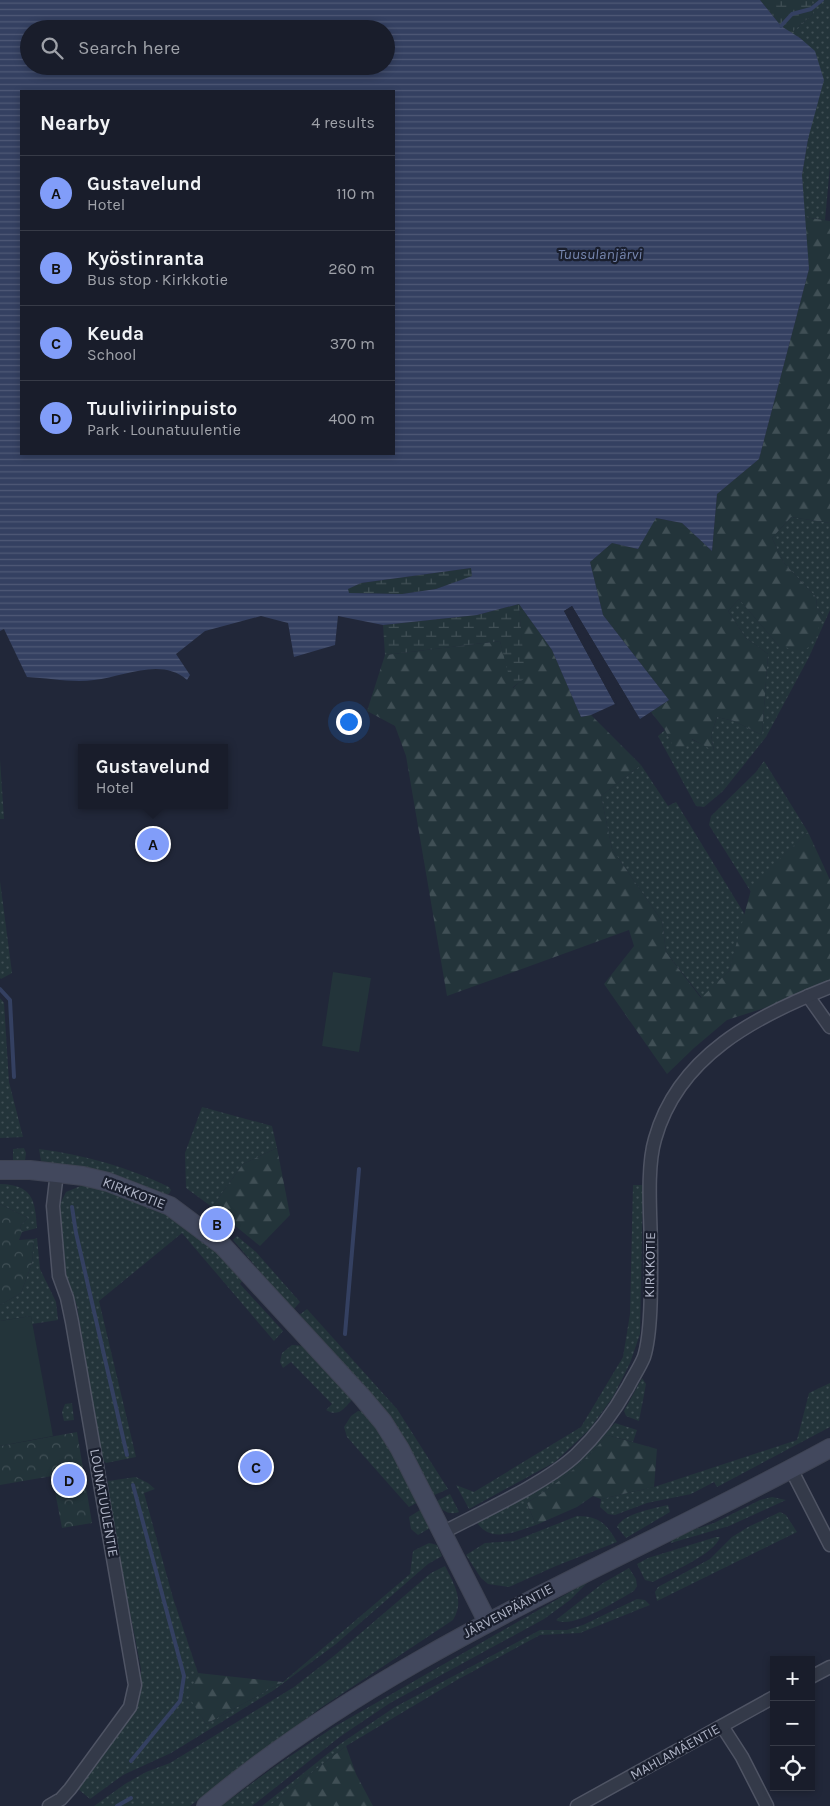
<!DOCTYPE html>
<html lang="en">
<head>
<meta charset="utf-8">
<style>
	:root { --surface:#191d2b; --page:#222633; --text:#f1f3f6; --muted:#9fa2a9; --line:#373b47; --accent:#819df9 }
	body { margin:0; font-family:Karla,sans-serif; background:var(--page); color:var(--text) }
	.controls { position:absolute; right:15px; bottom:15px; display:grid; overflow:hidden; border-radius:0px; box-shadow:0 2px 8px #0003 }
	.controls button { width:45px; height:45px; display:grid; place-items:center; padding:0; border:0; border-bottom:1px solid var(--line); background:var(--surface); color:var(--text); font:25px sans-serif }
	.you { position:absolute; left:348px; top:721px; width:18px; height:18px; margin:-12px; border:4px solid #fff; border-radius:50%; background:#1a73e8; box-shadow:0 0 0 8px #1a73e833 }
	.badge { display:grid; place-items:center; width:32px; height:32px; border-radius:50%; background:var(--accent); color:#111; font-size:16px; font-weight:700 }
	.pin { position:absolute; translate:-50% -50%; border:2px solid #fff; box-shadow:0 1px 5px #0006 }
	.popup { position:absolute; left:78px; top:744px; width:150px; height:65px; box-sizing:border-box; display:grid; place-content:center; border-radius:0px; background:var(--surface); filter:drop-shadow(0 1px 4px #0005); font-size:16px; white-space:nowrap; color:var(--muted) }
	.popup b { font-size:19px; color:var(--text) }
	.popup::after { content:''; position:absolute; left:50%; top:100%; margin-left:-10px; border:10px solid transparent; border-top-color:var(--surface) }
	.list { margin:0; padding:0; list-style:none }
	h2 { display:flex; justify-content:space-between; align-items:center; height:65px; margin:0; padding:0 20px; font-size:21px }
	h2 small { font-size:16px; font-weight:400; color:var(--muted) }
	.list li { display:grid; grid-template-columns:32px 1fr auto; gap:15px; align-items:center; box-sizing:border-box; height:75px; padding:0 20px; border-top:1px solid var(--line) }
	.list b { display:block; font-size:19px; white-space:nowrap }
	.list p { margin:0; font-size:16px; white-space:nowrap; color:var(--muted) }
	.list em { font-size:16px; font-style:normal; color:var(--muted) }
	.icon { flex:none; width:28px; height:28px; fill:none; stroke:currentColor; stroke-width:2; stroke-linecap:round; stroke-linejoin:round }
	.map { position:relative; flex:none; width:830px; height:1806px; overflow:hidden }
	.search { position:absolute; background:var(--surface); box-shadow:0 2px 8px #0003; left:20px; top:20px; width:375px; height:55px; display:flex; align-items:center; gap:12px; box-sizing:border-box; padding:0 18px; border-radius:28px; color:var(--muted); font-size:19px }
	.panel { position:absolute; background:var(--surface); box-shadow:0 2px 8px #0003; left:20px; top:90px; width:375px; height:365px; border-radius:0px }
	.map>svg:first-child { display:block }
	.grass { fill:url(#grass-dots) }
	.forest { fill:url(#forest-firs) }
	.wetland { fill:url(#wetland-marsh) }
	.park { fill:url(#park-crowns) }
	.pitch { fill:#23343a }
	.water { fill:url(#water-rules); fill-rule:evenodd }
	.pier { fill:#212739 }
	.lines { fill:none; stroke-linecap:round; stroke-linejoin:round }
	.stream { stroke:#344061; stroke-width:4 }
	.street-casing { stroke:#4f5464; stroke-width:15 }
	.secondary-casing { stroke:#3e4353; stroke-width:20 }
	.street { stroke:#343a49; stroke-width:12 }
	.secondary { stroke:#42485d; stroke-width:18 }
	.labels { text-anchor:middle; dominant-baseline:central; stroke-width:4.5; stroke-linejoin:round; paint-order:stroke }
	.street-label { font-size:14px; fill:#afb4c6; stroke:#1a1f2e }
	.water-label { font-size:15px; font-style:italic; fill:#7686af; stroke:#1a1f2e }
</style>
</head>
<body>
<div class="map">
<svg width="830" height="1806" viewBox="0 0 830 1806">
	<defs>
		<pattern id="grass-dots" width="8" height="8" patternUnits="userSpaceOnUse" patternTransform="scale(1.25)"><rect width="8" height="8" fill="#23343a"/><path d="M2 2h.1M6 6h.1" fill="none" stroke="#404f55" stroke-width="1.8" stroke-linecap="round"/></pattern>
		<pattern id="forest-firs" width="22" height="20" patternUnits="userSpaceOnUse" patternTransform="scale(1.25)"><rect width="22" height="20" fill="#23343a"/><path d="M5 1l3.5 6h-7zM16 11l3.5 6h-7z" fill="#404f55"/></pattern>
		<pattern id="wetland-marsh" width="20" height="14" patternUnits="userSpaceOnUse" patternTransform="scale(1.25)"><rect width="20" height="14" fill="#23343a"/><path d="M1 5h8M5 5V1M11 12h8M15 12V8" fill="none" stroke="#404f55"/></pattern>
		<pattern id="park-crowns" width="20" height="18" patternUnits="userSpaceOnUse" patternTransform="scale(1.25)"><rect width="20" height="18" fill="#23343a"/><path d="M2 6a3 3 0 1 1 6 0M12 15a3 3 0 1 1 6 0" fill="none" stroke="#404f55"/></pattern>
		<pattern id="water-rules" width="6" height="5" patternUnits="userSpaceOnUse" patternTransform="scale(1.25)"><rect width="6" height="5" fill="#344061"/><path d="M0 2.5h6" fill="none" stroke="#4f5976"/></pattern>
	</defs>
	<rect width="100%" height="100%" fill="#212739"/>
	<g class="grass">
		<polygon points="812,0 830,0 830,166 825,220 804,217 802,175 808,139 800,38 791,33 813,14"/>
		<polygon points="791,517 830,523 830,610 809,657 766,737 723,791 704,807 696,806 658,736 665,730 678,754 691,739 714,750 711,735 717,717 734,721 762,735 768,654 746,638 728,611 739,599 779,646 824,617 817,608 816,597 784,563 772,538"/>
		<polygon points="0,759 4,819 0,819"/>
		<polygon points="764,761 808,832 753,886 751,892 709,825 711,816 756,772"/>
		<polygon points="641,765 668,806 676,802 745,915 729,971 702,998 666,952 662,921 612,849 601,796"/>
		<polygon points="0,881 12,973 1,979 0,978"/>
		<polygon points="0,998 4,1003 9,1082 23,1137 0,1138"/>
		<polygon points="202,1107 272,1126 277,1148 243,1164 212,1207 186,1188 185,1153"/>
		<polygon points="24,1148 26,1153 25,1161 13,1161 13,1149"/>
		<path d="M39,1149C86,1155 127,1167 169,1187L171,1190L169,1194H165C124,1178 84,1168 41,1161Z"/>
		<path d="M0,1184C33,1185 35,1200 37,1228L22,1232L20,1226L28,1218L0,1204Z"/>
		<path d="M83,1185C130,1195 179,1215 214,1249C224,1259 233,1270 242,1281L240,1284L283,1331L274,1341L182,1233L99,1301L136,1457L106,1463L102,1460L77,1306L66,1277L59,1206L66,1192Z"/>
		<polygon points="633,1185 643,1185 640,1334 630,1363 613,1397 589,1430 555,1462 469,1509 456,1485 474,1492 581,1427 623,1357 630,1314"/>
		<polygon points="237,1236 256,1252 300,1302 293,1310 233,1240"/>
		<polygon points="37,1238 40,1269 56,1302 58,1320 32,1324 31,1316 0,1321 0,1305 21,1293 32,1263 34,1239"/>
		<polygon points="307,1309 397,1409 448,1489 432,1496 298,1316"/>
		<path d="M292,1345L305,1346L351,1394V1401C343,1410 338,1417 326,1410L332,1404L291,1362L283,1368L280,1362L282,1353Z"/>
		<polygon points="642,1378 646,1384 639,1421 626,1416 624,1411"/>
		<polygon points="830,1383 830,1427 717,1487 714,1482 691,1494 647,1503 615,1515 608,1514 600,1507 601,1499 654,1487 797,1440 809,1393"/>
		<polygon points="72,1403 74,1420 64,1421 62,1412 65,1404"/>
		<polygon points="358,1411 366,1412 397,1459 418,1502 409,1507 347,1437 344,1427 351,1416"/>
		<path d="M615,1423L637,1430L633,1442L607,1435C584,1464 558,1483 527,1503L536,1525C514,1532 490,1544 476,1521L557,1478L588,1452Z"/>
		<polygon points="136,1477 148,1483 155,1489 144,1493 173,1598 198,1673 190,1697 206,1724 283,1682 410,1574 413,1551 429,1543 437,1545 442,1556 428,1564 336,1644 274,1690 171,1753 123,1775 90,1799 78,1789 137,1708 141,1690 141,1669 112,1519 108,1481"/>
		<path d="M450,1494L459,1512C449,1516 441,1510 435,1502Z"/>
		<polygon points="772,1497 786,1500 729,1526 671,1543 672,1537 714,1523 760,1500"/>
		<path d="M668,1505L670,1512L626,1538L617,1527C622,1514 655,1508 668,1505Z"/>
		<polygon points="420,1510 423,1511 430,1528 418,1535 411,1529 409,1517"/>
		<polygon points="780,1512 786,1515 797,1532 657,1601 655,1592 658,1587 710,1559 732,1537 748,1527"/>
		<path d="M577,1516C599,1516 607,1524 617,1542L556,1566L509,1587L488,1584L481,1578L466,1555L485,1543L514,1541Z"/>
		<path d="M716,1537H720C715,1554 669,1573 653,1582L645,1580L637,1564L648,1558Z"/>
		<path d="M445,1566C454,1584 465,1601 453,1620L322,1707L190,1806H94L125,1784L146,1772L170,1763L294,1687L335,1655L431,1573Z"/>
		<path d="M629,1568L636,1579L637,1586L634,1591C618,1600 572,1630 556,1620L603,1583Z"/>
		<polygon points="589,1581 570,1600 544,1619 390,1703 341,1736 252,1806 221,1806 274,1767 334,1727"/>
		<polygon points="637,1599 645,1600 650,1605 580,1633 540,1635 457,1680 346,1746 269,1806 262,1806 340,1744 395,1707 540,1630 567,1630 583,1625"/>
	</g>
	<g class="forest">
		<polygon points="804,217 830,221 830,523 791,517 772,538 784,563 816,597 817,608 824,617 809,647 802,651 779,646 739,599 728,611 746,638 768,654 762,735 734,721 717,717 711,735 714,751 692,739 678,755 665,730 651,712 669,700 603,615 590,562 612,543 638,549 655,518 682,523 712,551 717,494 759,459 809,269"/>
		<polygon points="519,604 552,650 581,717 591,715 641,765 601,796 612,849 662,921 666,952 701,998 729,971 752,886 808,832 830,880 830,987 727,1020 694,1048 667,1074 604,984 634,946 629,930 447,996 406,756 395,726 367,711 385,655 500,641 513,688 524,678"/>
		<polygon points="277,1148 290,1215 260,1246 212,1207 243,1164"/>
		<path d="M607,1435L657,1449L654,1487L601,1499L593,1496L577,1507L536,1525L527,1503C558,1483 584,1464 607,1435Z"/>
		<polygon points="198,1673 283,1682 206,1724 189,1697"/>
		<polygon points="346,1746 356,1774 373,1806 269,1806"/>
	</g>
	<g class="wetland">
		<polygon points="760,0 812,0 813,14 791,33 781,26"/>
		<polygon points="471,568 473,576 436,589 402,594 349,593 347,589 361,583"/>
		<polygon points="519,604 525,678 512,688 500,641 385,655 383,625 477,615"/>
	</g>
	<g class="park">
		<polygon points="0,1204 28,1218 20,1226 22,1232 19,1240 34,1239 32,1263 21,1293 0,1305"/>
		<polygon points="77,1432 92,1523 62,1528 52,1476 0,1485 0,1446"/>
	</g>
	<g class="pitch">
		<polygon points="333,972 371,978 359,1052 322,1046"/>
		<polygon points="31,1316 53,1436 0,1446 0,1321"/>
	</g>
	<path class="water" d="M0,0H760L781,26L800,38L815,51L824,80L808,139L802,175L809,269L759,459L717,494L712,551L682,523L656,518L638,549L612,543L590,562L603,615L669,700L640,719L572,606L564,611L615,704L591,715L581,717L552,650L519,604L477,615L383,625L338,616L335,645L294,657L288,623L261,616L205,631L176,654L190,675L187,680C161,657 124,677 94,680C73,683 49,678 27,677L4,629L0,631ZM29,29H386V66H29ZM21,91H394V454H21ZM471,568L472,576L436,589L402,594L349,593L348,589L361,583Z"/>
	<polygon class="pier" points="572,606 633,708 630,709 571,609 567,612 617,702 616,706 615,704 564,611"/>
	<g class="lines">
		<g class="stream">
			<polyline points="781,26 792,14 811,9 822,0"/>
			<polyline points="0,989 10,1000 14,1077"/>
			<polyline points="72,1207 76,1233 127,1455"/>
			<polyline points="345,1334 359,1169"/>
			<polyline points="131,1761 180,1701 184,1676 133,1485"/>
			<polyline points="117,1806 131,1798"/>
		</g>
		<defs>
			<g id="street">
				<polyline points="808,996 830,1027"/>
				<polyline points="791,1469 830,1545"/>
				<path d="M442,1533C480,1513 546,1483 576,1455C597,1435 614,1412 628,1387C633,1377 640,1367 644,1357C652,1332 651,1279 651,1252C651,1219 646,1169 655,1139C678,1056 756,1016 830,987"/>
				<polyline points="811,1677 830,1667"/>
				<polyline points="722,1726 742,1757 767,1806"/>
				<polyline points="49,1806 61,1799 70,1789 130,1707 135,1685 72,1322 67,1298 59,1276 53,1206 57,1172"/>
				<polyline points="577,1806 774,1697"/>
			</g>
			<g id="secondary">
				<polyline points="0,1170 30,1170 83,1176 108,1182 170,1206 222,1245 362,1397 383,1422 400,1449 487,1621"/>
				<path d="M206,1806C392,1650 620,1563 830,1448"/>
			</g>
		</defs>
		<use href="#street" class="street-casing"/>
		<use href="#secondary" class="secondary-casing"/>
		<use href="#street" class="street"/>
		<use href="#secondary" class="secondary"/>
	</g>
	<g class="labels">
		<g class="street-label">
			<text transform="translate(134 1193) rotate(21)">KIRKKOTIE</text>
			<text transform="translate(650 1265) rotate(-89)">KIRKKOTIE</text>
			<text transform="translate(104 1503) rotate(80)">LOUNATUULENTIE</text>
			<text transform="translate(508 1611) rotate(-28)">JÄRVENPÄÄNTIE</text>
			<text transform="translate(675 1752) rotate(-29)">MAHLAMÄENTIE</text>
		</g>
		<g class="water-label">
			<text x="600" y="254">Tuusulanjärvi</text>
		</g>
	</g>
</svg>
<div class="controls">
<button>+</button>
<button>−</button>
<button><svg class="icon" aria-label="locate" viewBox="0 0 24 24"><circle cx="12" cy="12" r="6"/><path d="M12 2v4M12 18v4M2 12h4M18 12h4"/></svg></button>
</div>
<div class="you"></div>
<div class="pin badge" style="left:153px;top:844px">A</div>
<div class="popup"><b>Gustavelund</b>Hotel</div>
<div class="pin badge" style="left:217px;top:1224px">B</div>
<div class="pin badge" style="left:256px;top:1467px">C</div>
<div class="pin badge" style="left:69px;top:1480px">D</div>
<div class="search"><svg class="icon" aria-label="search" viewBox="0 0 24 24"><circle cx="10" cy="10" r="6"/><path d="M15 15l6 6"/></svg>Search here</div>
<section class="panel">
<h2>Nearby<small>4 results</small></h2>
<ul class="list">
<li><span class="badge">A</span><div><b>Gustavelund</b><p>Hotel</p></div><em>110 m</em></li>
<li><span class="badge">B</span><div><b>Kyöstinranta</b><p>Bus stop · Kirkkotie</p></div><em>260 m</em></li>
<li><span class="badge">C</span><div><b>Keuda</b><p>School</p></div><em>370 m</em></li>
<li><span class="badge">D</span><div><b>Tuuliviirinpuisto</b><p>Park · Lounatuulentie</p></div><em>400 m</em></li>
</ul>
</section>
</div>
</body>
</html>
